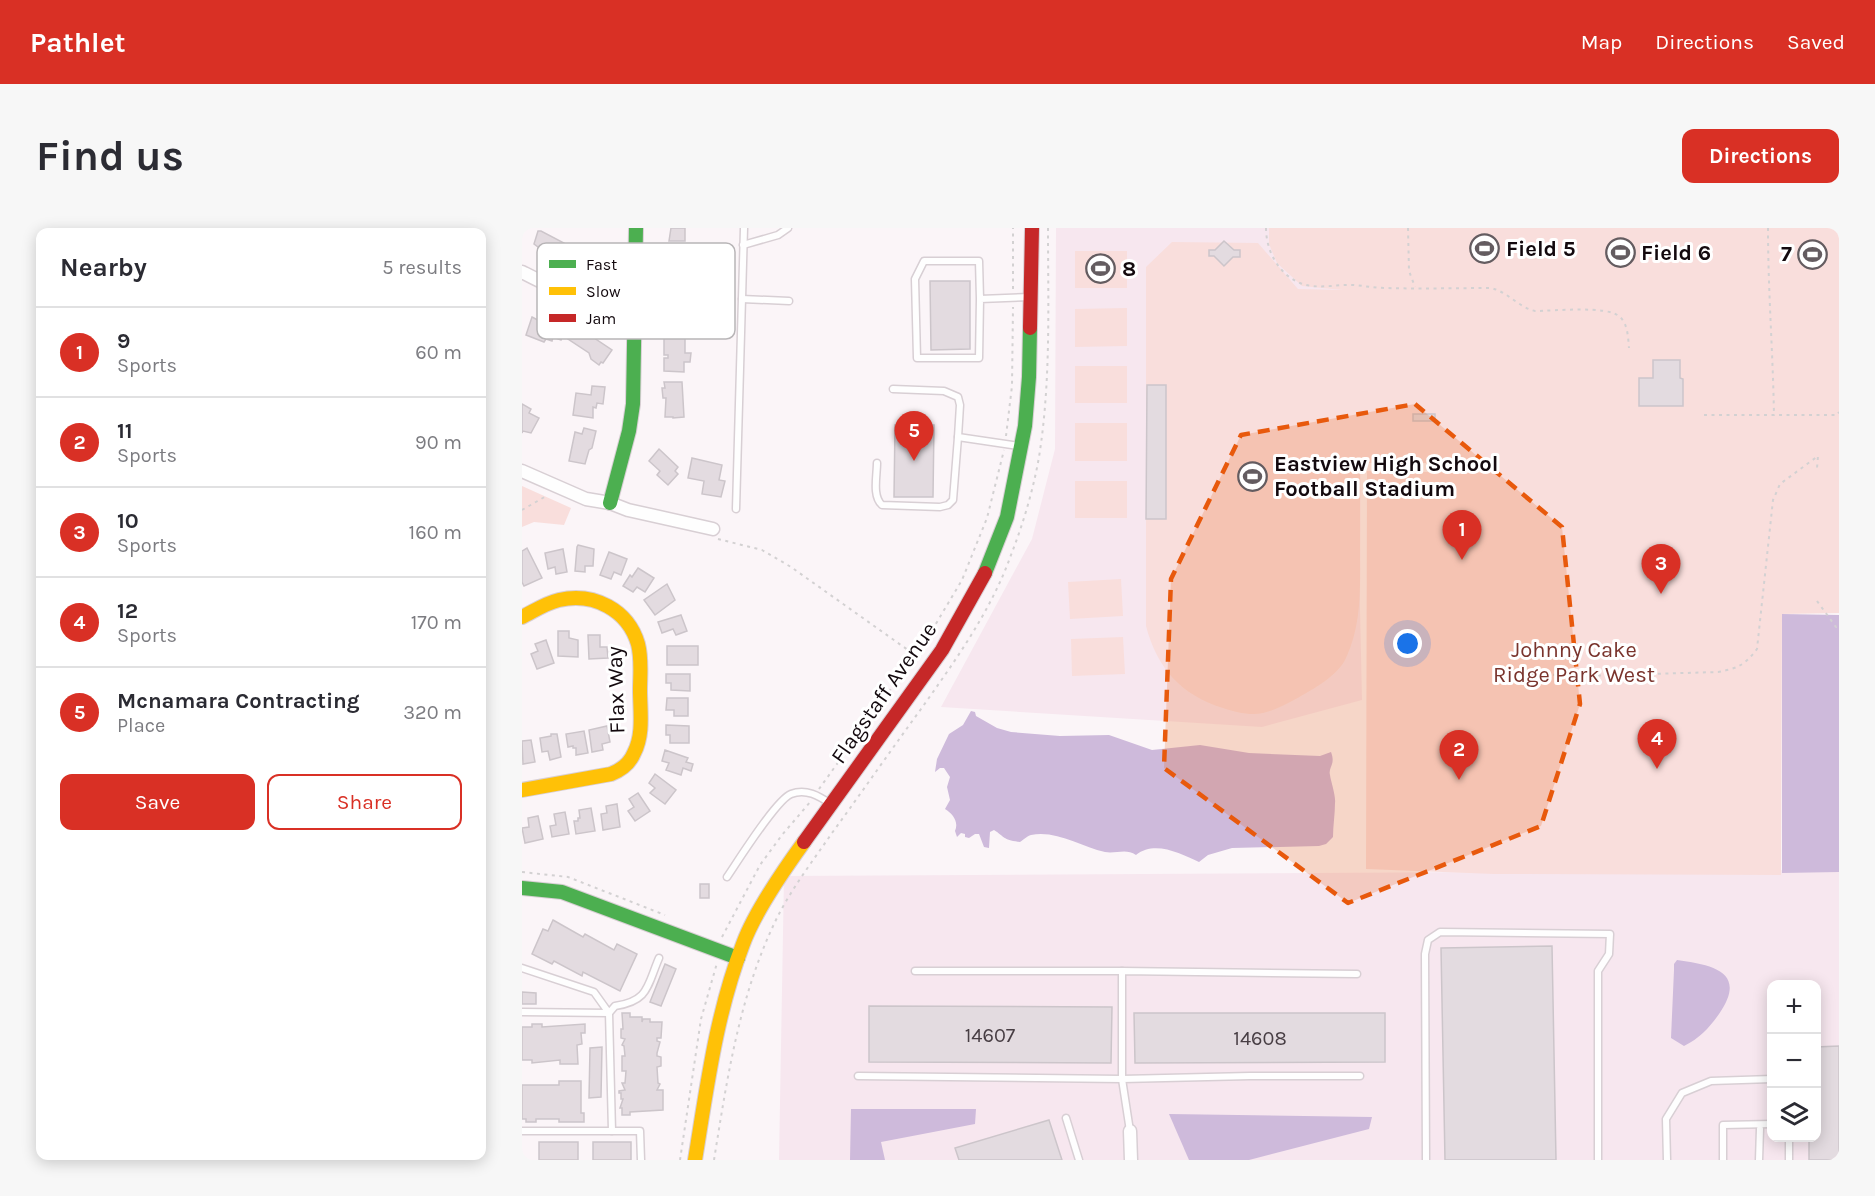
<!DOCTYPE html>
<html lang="en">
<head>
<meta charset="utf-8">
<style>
	:root { --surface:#fff; --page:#f7f7f7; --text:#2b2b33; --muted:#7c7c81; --line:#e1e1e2; --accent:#d93025 }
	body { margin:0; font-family:Karla,sans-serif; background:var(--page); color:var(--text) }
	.controls { position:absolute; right:18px; bottom:18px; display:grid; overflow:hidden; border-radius:12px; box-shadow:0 3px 15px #0003 }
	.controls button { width:54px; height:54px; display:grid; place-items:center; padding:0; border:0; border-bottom:2px solid var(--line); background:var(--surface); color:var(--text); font:30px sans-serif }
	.you { position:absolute; left:886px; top:416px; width:21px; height:21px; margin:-15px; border:4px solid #fff; border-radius:50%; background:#1a73e8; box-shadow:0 0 0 9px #1a73e833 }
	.badge { display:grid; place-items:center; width:39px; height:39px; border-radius:50%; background:var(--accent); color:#fff; font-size:20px; font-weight:700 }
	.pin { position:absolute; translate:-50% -50px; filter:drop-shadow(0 2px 3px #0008) }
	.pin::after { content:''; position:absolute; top:32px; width:21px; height:18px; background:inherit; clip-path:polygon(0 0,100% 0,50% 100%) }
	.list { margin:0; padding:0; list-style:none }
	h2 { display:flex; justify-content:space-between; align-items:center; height:78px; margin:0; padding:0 24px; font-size:26px }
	h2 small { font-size:20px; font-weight:400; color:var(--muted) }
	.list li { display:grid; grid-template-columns:39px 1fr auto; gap:18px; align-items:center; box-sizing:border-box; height:90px; padding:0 24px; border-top:2px solid var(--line) }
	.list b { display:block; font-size:22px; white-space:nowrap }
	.list p { margin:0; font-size:20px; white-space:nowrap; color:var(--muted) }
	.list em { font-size:20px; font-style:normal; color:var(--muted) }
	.actions { display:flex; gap:12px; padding:18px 24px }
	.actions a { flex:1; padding:14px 0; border:2px solid var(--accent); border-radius:12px; text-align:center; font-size:21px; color:var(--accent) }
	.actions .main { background:var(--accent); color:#fff }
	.icon { flex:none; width:33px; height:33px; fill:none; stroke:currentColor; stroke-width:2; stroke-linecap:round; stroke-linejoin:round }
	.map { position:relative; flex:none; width:1317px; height:932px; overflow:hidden; border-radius:12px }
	header { display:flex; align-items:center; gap:36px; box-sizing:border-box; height:84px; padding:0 30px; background:var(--accent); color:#fff }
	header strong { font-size:28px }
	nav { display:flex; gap:33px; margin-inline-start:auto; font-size:21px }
	.intro { display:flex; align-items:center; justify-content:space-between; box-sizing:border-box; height:144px; padding:0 36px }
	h1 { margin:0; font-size:42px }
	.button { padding:15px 27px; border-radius:12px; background:var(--accent); color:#fff; font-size:21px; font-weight:700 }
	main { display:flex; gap:36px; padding:0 36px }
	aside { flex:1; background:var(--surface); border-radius:12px; box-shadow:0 3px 15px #0003 }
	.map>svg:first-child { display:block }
	.built { fill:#f7e7ef; fill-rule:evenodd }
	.green { fill:#f9dedc }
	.water { fill:#cebadb }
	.building { fill:#e3dbe0; stroke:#ccc5ca; stroke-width:1.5 }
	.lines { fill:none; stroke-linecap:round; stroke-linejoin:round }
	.lane-casing { stroke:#d8cfd4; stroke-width:9 }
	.street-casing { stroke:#d8cfd4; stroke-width:15 }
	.fast-casing { stroke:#d8cfd4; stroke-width:16 }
	.slow-casing { stroke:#d8cfd4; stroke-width:16 }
	.jam-casing { stroke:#d8cfd4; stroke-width:16 }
	.path { stroke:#d3d1d2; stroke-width:2; stroke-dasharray:3 4.5; stroke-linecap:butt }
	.lane { stroke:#fefefe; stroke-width:6 }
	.street { stroke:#fefefe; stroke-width:12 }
	.fast { stroke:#4caf50; stroke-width:14 }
	.slow { stroke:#ffc107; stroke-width:14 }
	.jam { stroke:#c62828; stroke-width:14 }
	.marked { fill:#e8590c; fill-opacity:0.2; stroke:#e8590c; stroke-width:4.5; stroke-dasharray:12 8; stroke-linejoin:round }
	.labels { text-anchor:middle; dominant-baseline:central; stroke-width:6; stroke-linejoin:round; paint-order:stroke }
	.number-label { font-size:20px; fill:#483e44 }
	.poi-label { font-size:22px; font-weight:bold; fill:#13090e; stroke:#fff; text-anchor:start }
	.park-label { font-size:22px; fill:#7a342d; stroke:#fff }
	.street-label { font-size:22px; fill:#13090e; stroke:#fff }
	.key { fill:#fff; stroke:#b8b5b7; stroke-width:1.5 }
	.key-label { font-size:16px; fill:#13090e }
</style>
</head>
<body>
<header>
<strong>Pathlet</strong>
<nav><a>Map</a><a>Directions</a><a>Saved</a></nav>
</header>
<div class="intro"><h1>Find us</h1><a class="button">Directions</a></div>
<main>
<aside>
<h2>Nearby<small>5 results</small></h2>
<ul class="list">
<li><span class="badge">1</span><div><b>9</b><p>Sports</p></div><em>60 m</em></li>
<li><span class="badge">2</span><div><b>11</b><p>Sports</p></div><em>90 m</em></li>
<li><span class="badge">3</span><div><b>10</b><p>Sports</p></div><em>160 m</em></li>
<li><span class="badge">4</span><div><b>12</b><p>Sports</p></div><em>170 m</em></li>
<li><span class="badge">5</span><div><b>Mcnamara Contracting</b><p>Place</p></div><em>320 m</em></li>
</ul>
<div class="actions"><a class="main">Save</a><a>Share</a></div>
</aside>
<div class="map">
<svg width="1317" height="932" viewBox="0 0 1317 932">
	<rect width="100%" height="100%" fill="#fbf5f8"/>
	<g class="built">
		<polygon points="534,0 747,0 747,16 839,63 838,381 840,472 740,499 419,479 510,311 533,221"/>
		<path d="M1317,642V932H257L262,648ZM1250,756H1294V910H1250Z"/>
	</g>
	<g class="green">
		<path d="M747,0H1317V385L1260,386L1259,647L972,646L844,641L845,243L967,245L966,233L964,235H841L838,231C838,262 838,292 838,323C838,360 840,396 824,430C816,447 795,459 779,468C768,474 754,482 741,485C729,488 713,484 701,480C659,467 635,440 624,398V39L650,14L736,15L776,61L821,62L780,58L755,35L747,16Z"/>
		<rect x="553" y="23" width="52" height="37"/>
		<polygon points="605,80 605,118 553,119 553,81"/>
		<rect x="553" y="138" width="52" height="37"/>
		<rect x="553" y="195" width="52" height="38"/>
		<rect x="553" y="253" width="52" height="37"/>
		<polygon points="0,258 49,280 42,297 12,294 0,299"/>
		<polygon points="599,351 601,388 548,391 546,354"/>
		<polygon points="601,409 603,446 550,448 549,411"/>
	</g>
	<g class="water">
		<polygon points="1260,386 1317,387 1317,644 1260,645"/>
		<path d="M449,483L453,484L454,488L475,500L489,504L538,508L587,507L630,522L678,517L727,525L798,528L809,524C814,537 806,539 808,547C809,554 814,568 813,575C813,586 811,598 811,609L804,616L797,618L710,620L686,627L677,634C659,626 633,612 614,627C604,620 594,626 583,624C559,619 535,602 509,607C505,608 501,612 498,614C481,612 483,609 472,602L468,604L467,620L462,619L457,606H453L447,610L443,609V606L439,605L435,609L433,603C437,594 431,586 423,581L428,572L425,559L428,549L422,540H418L413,544L415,531L427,506L441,497Z"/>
		<path d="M1155,732C1191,737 1226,744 1197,786C1187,800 1178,810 1162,818L1149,810L1152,742V736Z"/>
		<polygon points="329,881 454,881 453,896 359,914 363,932 328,932"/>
		<polygon points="647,886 850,889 847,901 727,932 667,932"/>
	</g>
	<g class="building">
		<polygon points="149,0 163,0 163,13 147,13"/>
		<polygon points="16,3 19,3 42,15 39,21 43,23 37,34 23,27 24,25 12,16"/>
		<polygon points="702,13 712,22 718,22 718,29 711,29 702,38 692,28 687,28 687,22 693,22"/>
		<polygon points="408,53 448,53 448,121 409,122"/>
		<polygon points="10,89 25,97 26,94 43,100 39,112 31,109 30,113 24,111 22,114 4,107"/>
		<polygon points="54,101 58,104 60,102 90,122 81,135 79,134 77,137 69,131 67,125 46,111"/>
		<polygon points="142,110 163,110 163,125 169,125 168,134 162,134 162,144 142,143 142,130 146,130 146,127 142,127"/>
		<polygon points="1131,132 1158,132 1158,150 1161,151 1161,178 1117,178 1117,150 1131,150"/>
		<polygon points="142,154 160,154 162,189 151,190 151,189 143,189 144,170 141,170 140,160 143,160"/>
		<polygon points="625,157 644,157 644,291 624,291"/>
		<polygon points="70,158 83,159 81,176 75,175 74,180 71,179 71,190 51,187 54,165 69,167"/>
		<polygon points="0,176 9,181 7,185 17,190 9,205 1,203 0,205"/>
		<rect x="891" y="186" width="22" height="7"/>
		<polygon points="373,197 412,197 411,269 372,269"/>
		<polygon points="62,200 74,203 70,220 67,222 63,236 47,233 53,204 60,206"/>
		<polygon points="137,221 156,239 153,243 156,246 146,257 135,247 138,243 127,233"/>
		<polygon points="170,230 200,237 197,252 203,253 199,269 180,266 182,253 166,250"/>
		<polygon points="56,317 72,321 71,338 63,338 63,344 53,343 55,319"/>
		<polygon points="5,320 20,350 2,358 0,354 0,323"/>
		<polygon points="41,321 45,344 34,346 33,339 26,341 23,325"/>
		<polygon points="87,324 105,331 99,347 92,344 89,351 78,347"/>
		<polygon points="116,340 132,350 123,364 115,359 111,364 101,358 108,347 110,349"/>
		<polygon points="145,356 153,372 133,387 122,372"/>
		<polygon points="159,387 165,403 154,407 151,401 140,405 136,394"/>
		<polygon points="36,403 47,403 47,410 56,412 56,429 36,428"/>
		<polygon points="66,407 78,407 78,419 85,419 86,430 67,431"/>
		<polygon points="24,412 32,435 15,441 9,426 16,423 13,416"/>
		<rect x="145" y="418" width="31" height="19"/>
		<polygon points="144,446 168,446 168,463 149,462 149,455 144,455"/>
		<polygon points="145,470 166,470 166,488 152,488 152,482 144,482"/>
		<polygon points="144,497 167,498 167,515 148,515 148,507 144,507"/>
		<polygon points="85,498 88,514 80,516 81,522 70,524 67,502"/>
		<polygon points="62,503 66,525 54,527 54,520 51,520 51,518 46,519 44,506"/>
		<polygon points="29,506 35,506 39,529 28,532 26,523 20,524 18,510 29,508"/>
		<polygon points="9,512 13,534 1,536 0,513"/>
		<polygon points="143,522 166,530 164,534 171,536 169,543 161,540 159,547 144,542 147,535 140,533"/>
		<polygon points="133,546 154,562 143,576 128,565 133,560 127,555"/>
		<polygon points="116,565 128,583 113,593 106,583 112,579 107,571"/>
		<polygon points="95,576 98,599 81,602 79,586 85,585 84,578"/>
		<polygon points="69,580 73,603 54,606 52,593 56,593 56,590 58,590 57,582"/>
		<polygon points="43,584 47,606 30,609 28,598 34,597 32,586"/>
		<polygon points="16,588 21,611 3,615 0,600 7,599 6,590"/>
		<rect x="178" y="656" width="9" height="14"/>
		<polygon points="31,692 61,709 63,706 92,722 95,716 115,726 98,763 61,744 60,748 32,733 30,736 10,726 21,701 26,703"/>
		<polygon points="1030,718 1034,932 923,932 919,720"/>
		<polygon points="143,736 154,741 139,778 128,774"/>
		<polygon points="0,764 14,765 14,776 0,776"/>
		<polygon points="347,778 590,779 589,835 347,834"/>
		<polygon points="100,785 108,785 108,789 120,789 120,794 121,791 128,791 128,794 140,794 139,810 135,810 135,813 138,814 135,825 135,828 139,829 139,838 135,839 136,855 138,856 135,862 141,862 141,882 108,884 108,887 100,887 100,880 98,880 101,871 99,871 99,865 97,865 97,863 103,862 100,855 103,855 104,843 100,843 100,828 103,828 102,818 100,817 103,811 99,810 99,801 101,801"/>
		<polygon points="612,785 863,785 863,834 613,835"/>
		<polygon points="10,796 20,796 20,799 63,796 63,805 59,805 60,816 55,817 56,836 38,836 38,832 10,835 10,832 0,832 0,799 10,799"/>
		<polygon points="1317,818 1317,932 1287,932 1287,910 1294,910 1294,819"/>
		<polygon points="80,819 79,869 67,870 68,820"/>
		<polygon points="37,853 59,853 59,885 62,885 62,894 37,894 37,891 14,891 14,894 4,894 4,891 0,891 0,857 37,857"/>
		<polygon points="527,892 540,932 437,932 433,920"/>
		<rect x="17" y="914" width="39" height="18"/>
		<rect x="71" y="914" width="38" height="18"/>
	</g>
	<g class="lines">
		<defs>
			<g id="lane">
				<polyline points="221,17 256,7 266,0"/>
				<polyline points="220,71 267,73"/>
				<polyline points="458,71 457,130 395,130 393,51 402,33 457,33 458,71 508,69"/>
				<polyline points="371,161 422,163 436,169 438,177 436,209"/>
				<path d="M355,235C355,248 350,268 360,277L418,279L426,277L431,272L436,209L497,218"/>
				<polyline points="214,281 222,0"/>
				<path d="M205,649C216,633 254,572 269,566C284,560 297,568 309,576"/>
				<polyline points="0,740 72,764 87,785 0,784"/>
				<polyline points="393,743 600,743"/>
				<polyline points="336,848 600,851 600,743 835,746"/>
				<polyline points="544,890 557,932"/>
				<polyline points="0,903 118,903 119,932"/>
				<path d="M90,903L87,785L93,778C127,773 125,758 137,730"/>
				<polyline points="608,903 600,851 728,848 838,848"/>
				<polyline points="1267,910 1267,932"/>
				<polyline points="904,932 903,726 906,712 918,704 1088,706 1087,726 1076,743 1076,932"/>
				<polyline points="1145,932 1144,891 1160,865 1189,853 1250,851"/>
				<polyline points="1201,932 1201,897 1250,896"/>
				<polyline points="1237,932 1238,901"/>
			</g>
			<g id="street">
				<path d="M0,44C41,65 65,78 113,78"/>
				<polyline points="0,243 64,271 88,275 106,282 191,301"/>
				<polyline points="608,903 609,932"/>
			</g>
			<g id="fast">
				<polyline points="88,275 107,203 111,176 114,0"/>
				<polyline points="463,345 485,289 503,198 507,149 508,100"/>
				<polyline points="0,660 40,664 216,730"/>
			</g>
			<g id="slow">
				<path d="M0,389C12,383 24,375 37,372C72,364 106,382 116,416C120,431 118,447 118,462C118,483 122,506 112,525C108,535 99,542 89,546L0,562"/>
				<path d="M173,932C185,859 194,786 221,716C233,683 261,643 282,614"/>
			</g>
			<g id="jam">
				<polyline points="508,100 510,0"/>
				<polyline points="282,614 420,422 463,345"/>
			</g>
		</defs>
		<use href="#lane" class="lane-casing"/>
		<use href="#street" class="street-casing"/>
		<use href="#fast" class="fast-casing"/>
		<use href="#slow" class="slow-casing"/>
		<use href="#jam" class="jam-casing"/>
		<g class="path">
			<path d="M744,0C744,22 756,46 778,55C795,62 814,56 832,57C843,58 853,60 864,60C899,61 934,60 969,60C986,64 996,79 1013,83C1031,83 1086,77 1098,89C1106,96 1106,110 1107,120"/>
			<polyline points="886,0 887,43 893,59"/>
			<path d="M1246,0C1246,63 1251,125 1252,188"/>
			<polyline points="491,61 491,0"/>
			<polyline points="1182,187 1315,187 1317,184"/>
			<polyline points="484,208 490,158 491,79"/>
			<polyline points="0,282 26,267"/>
			<polyline points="196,311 240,322 269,339 393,427"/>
			<polyline points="1295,373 1314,399 1317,398"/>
			<path d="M986,445L1059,448L1196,444C1216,440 1222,438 1235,421L1251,272L1258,256L1296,228L1295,240"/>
			<polyline points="297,561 406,409 440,352 465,290 482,222"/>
			<polyline points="0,644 46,649 143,687"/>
			<polyline points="200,709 238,637 260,607 289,573"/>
			<polyline points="158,932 179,791 195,735"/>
			<path d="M192,932C205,851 217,770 252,696C267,664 290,634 310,605C340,564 369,522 399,481C433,433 469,383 489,327C501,296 511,263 517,229C529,154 526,76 526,0"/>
		</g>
		<use href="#lane" class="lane"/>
		<use href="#street" class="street"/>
		<use href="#fast" class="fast"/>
		<use href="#slow" class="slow"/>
		<use href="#jam" class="jam"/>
	</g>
	<path class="marked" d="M893,176L1040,299L1058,476L1019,598L826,675L642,540L649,351L719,207Z"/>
	<defs>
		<symbol id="stadium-ring" viewBox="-11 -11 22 22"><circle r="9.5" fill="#fff" stroke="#645c60" stroke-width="1.5"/><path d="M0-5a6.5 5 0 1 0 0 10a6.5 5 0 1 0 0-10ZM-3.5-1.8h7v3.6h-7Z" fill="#645c60"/></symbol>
	</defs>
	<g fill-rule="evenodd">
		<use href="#stadium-ring" x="946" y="4" width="33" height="33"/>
		<use href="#stadium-ring" x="1082" y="8" width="33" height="33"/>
		<use href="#stadium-ring" x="1274" y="10" width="33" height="33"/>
		<use href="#stadium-ring" x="562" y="24" width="33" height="33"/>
		<use href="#stadium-ring" x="714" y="232" width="33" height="33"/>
	</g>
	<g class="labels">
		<g class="number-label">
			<text x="468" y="807">14607</text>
			<text x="738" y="810">14608</text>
		</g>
		<g class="poi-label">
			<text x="984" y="21">Field 5</text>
			<text x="1119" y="25">Field 6</text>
			<text x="1270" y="26" text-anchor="end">7</text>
			<text x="600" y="41">8</text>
			<text x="752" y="236">Eastview High School<tspan x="752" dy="25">Football Stadium</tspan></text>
		</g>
		<g class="park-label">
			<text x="1052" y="422">Johnny Cake<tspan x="1052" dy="25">Ridge Park West</tspan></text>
		</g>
		<g class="street-label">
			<text transform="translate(94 462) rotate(-92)">Flax Way</text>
			<text transform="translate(362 465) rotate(-55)">Flagstaff Avenue</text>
		</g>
	</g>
	<rect x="15" y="15" width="198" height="96" rx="9" class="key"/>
	<rect x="27" y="32" width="27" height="8" fill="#4caf50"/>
	<rect x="27" y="59" width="27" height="8" fill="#ffc107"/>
	<rect x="27" y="86" width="27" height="8" fill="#c62828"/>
	<g class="key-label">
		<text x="64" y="42">Fast</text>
		<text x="64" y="69">Slow</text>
		<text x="64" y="96">Jam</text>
	</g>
</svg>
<div class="controls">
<button>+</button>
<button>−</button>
<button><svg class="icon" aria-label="layers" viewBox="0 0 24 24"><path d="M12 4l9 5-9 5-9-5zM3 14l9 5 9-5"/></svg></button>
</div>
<div class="you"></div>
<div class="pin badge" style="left:940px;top:332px">1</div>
<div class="pin badge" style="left:937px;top:552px">2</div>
<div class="pin badge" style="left:1139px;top:366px">3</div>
<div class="pin badge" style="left:1135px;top:541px">4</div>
<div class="pin badge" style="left:392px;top:233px">5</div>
</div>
</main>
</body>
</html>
